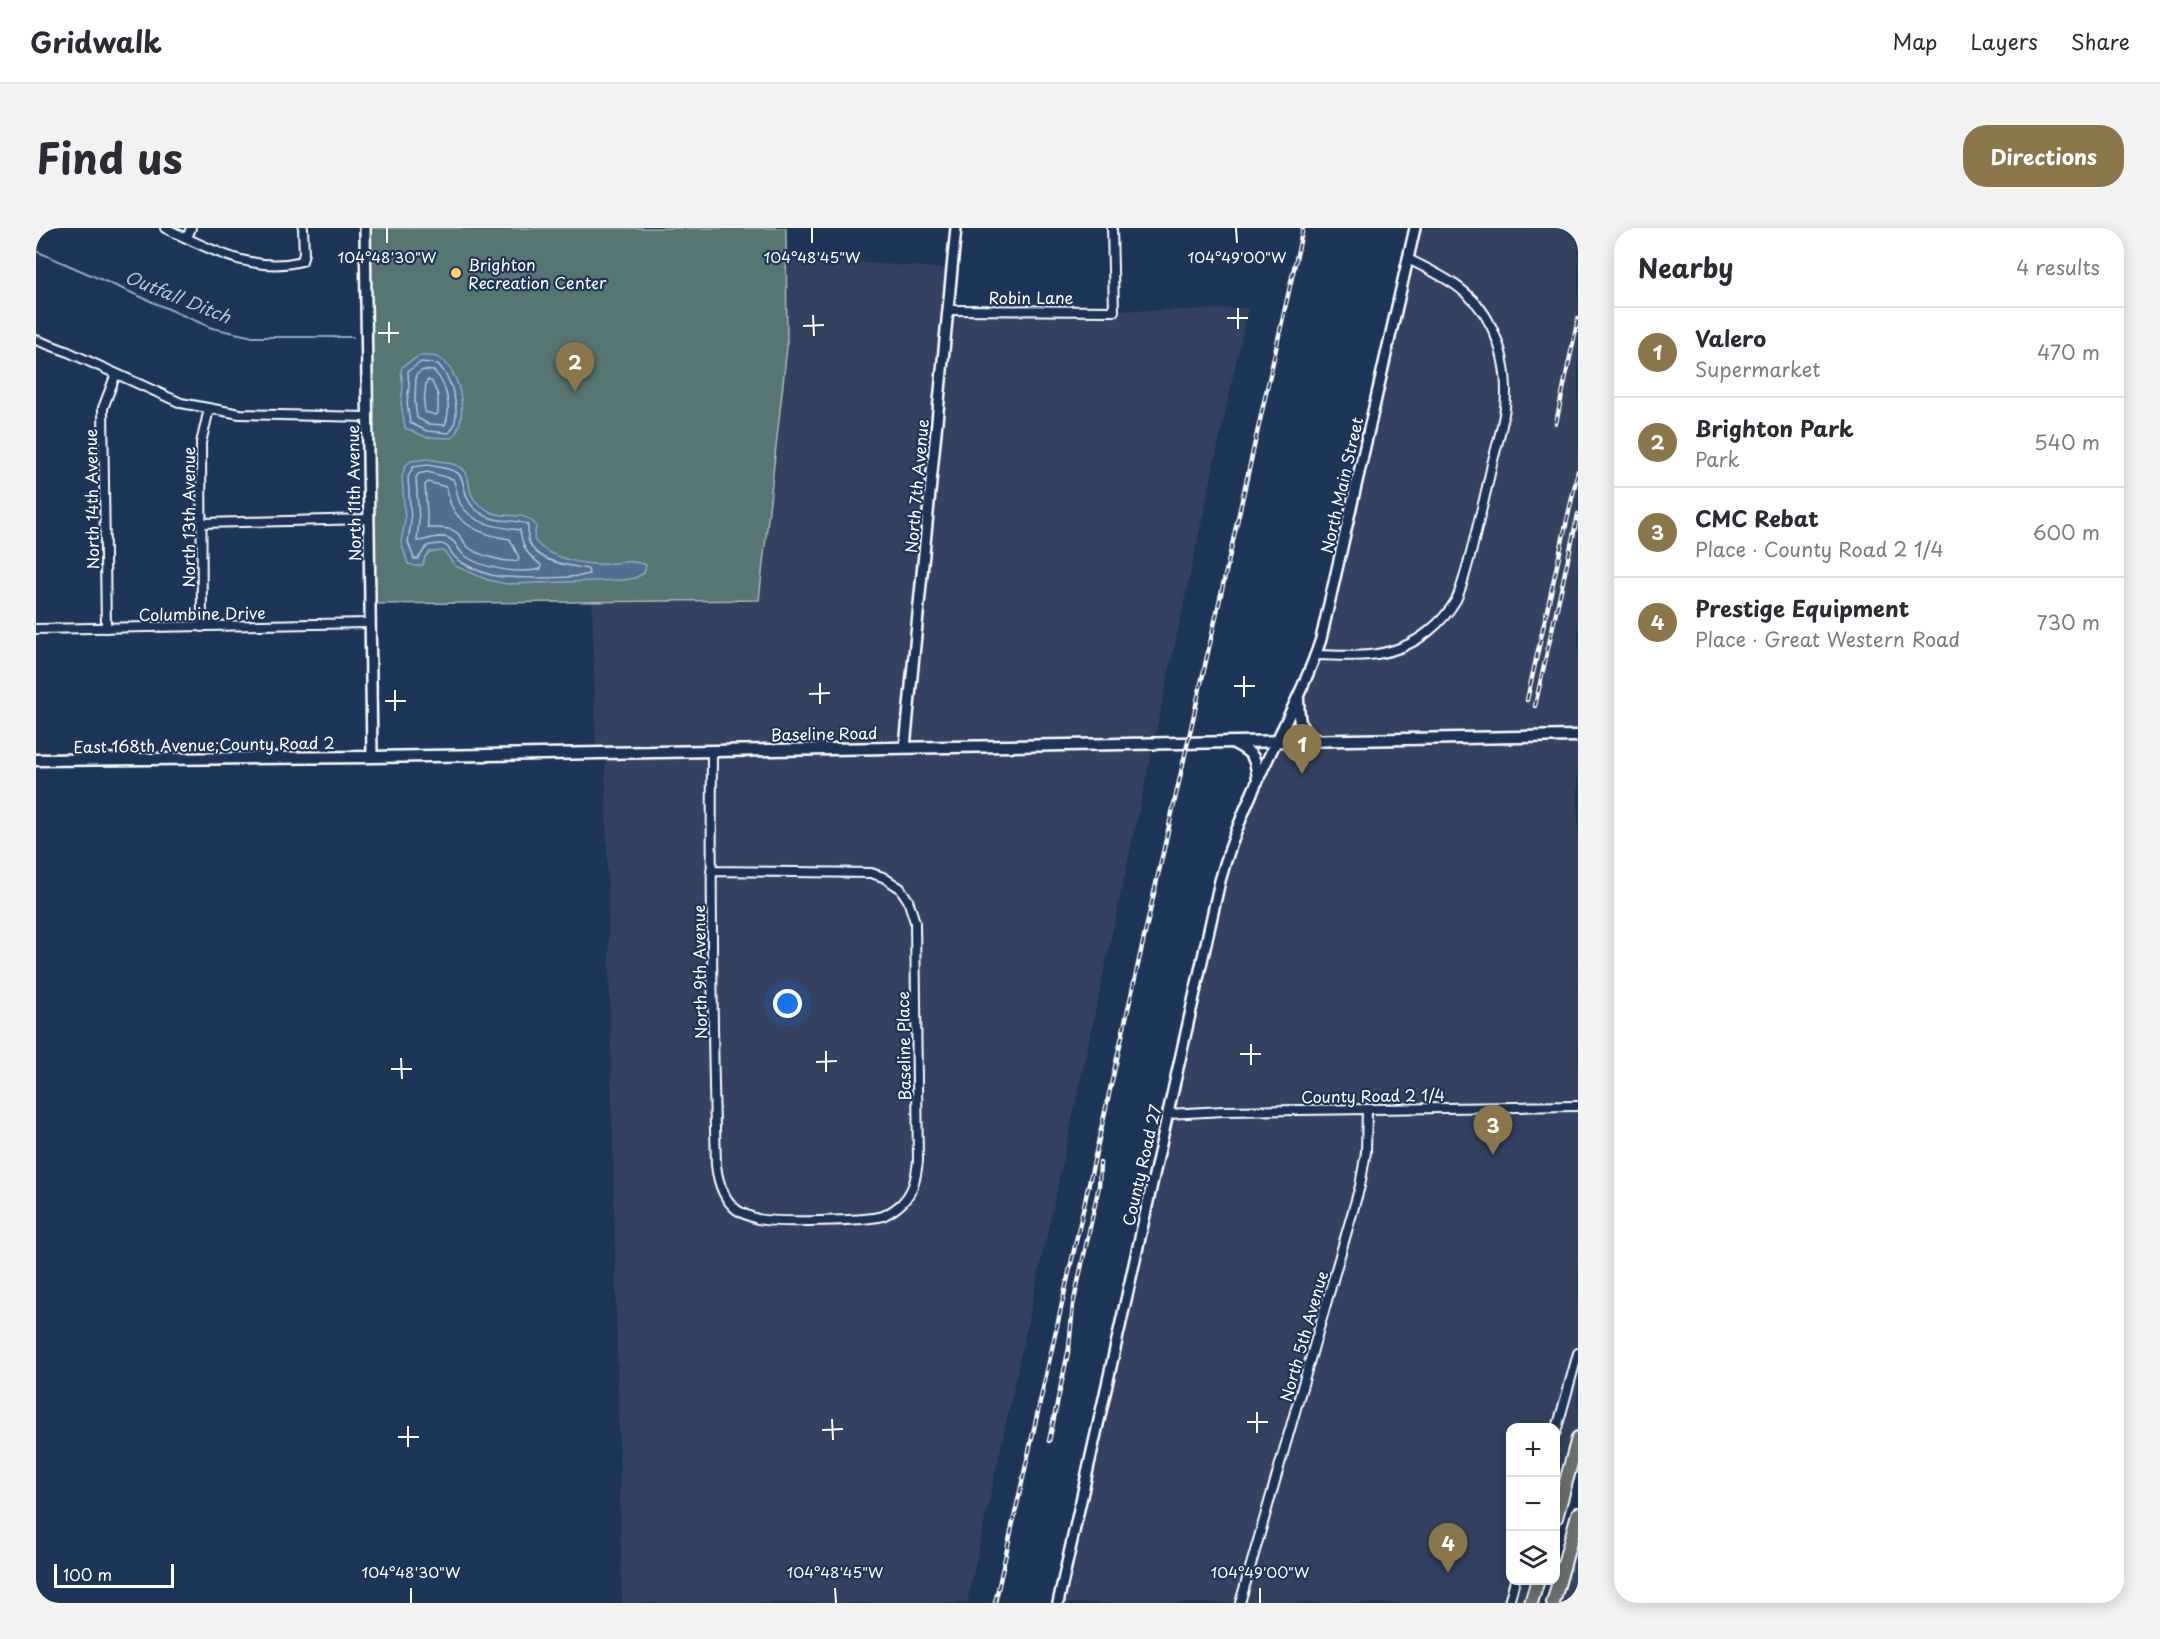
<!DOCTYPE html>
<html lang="en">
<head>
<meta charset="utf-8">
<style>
	:root { --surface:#fff; --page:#f2f2f3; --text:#2b2b33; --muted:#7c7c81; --line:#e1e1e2; --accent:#8a764a }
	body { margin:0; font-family:"Playpen Sans",sans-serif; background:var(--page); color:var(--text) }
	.controls { position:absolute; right:18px; bottom:18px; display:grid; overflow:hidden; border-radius:12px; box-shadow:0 3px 15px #0003 }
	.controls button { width:54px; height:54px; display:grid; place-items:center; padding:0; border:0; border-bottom:2px solid var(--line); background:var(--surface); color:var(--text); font:30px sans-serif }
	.scale { position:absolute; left:18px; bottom:15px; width:120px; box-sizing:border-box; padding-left:6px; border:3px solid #fff; border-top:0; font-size:16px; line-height:21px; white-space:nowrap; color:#fff; -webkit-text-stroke:4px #1d3557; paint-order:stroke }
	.you { position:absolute; left:752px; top:776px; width:21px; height:21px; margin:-15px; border:4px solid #fff; border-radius:50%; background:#1a73e8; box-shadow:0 0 0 9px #1a73e833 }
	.badge { display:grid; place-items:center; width:39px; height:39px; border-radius:50%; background:var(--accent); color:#fff; font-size:20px; font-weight:700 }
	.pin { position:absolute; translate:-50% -50px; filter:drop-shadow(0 2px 3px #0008) }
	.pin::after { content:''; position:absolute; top:32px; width:21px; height:18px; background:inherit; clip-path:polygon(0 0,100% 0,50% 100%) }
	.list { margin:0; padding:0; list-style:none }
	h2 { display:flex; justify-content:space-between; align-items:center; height:78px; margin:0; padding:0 24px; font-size:26px }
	h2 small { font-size:20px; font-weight:400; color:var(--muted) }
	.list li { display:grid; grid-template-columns:39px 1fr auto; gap:18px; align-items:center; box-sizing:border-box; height:90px; padding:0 24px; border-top:2px solid var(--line) }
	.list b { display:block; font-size:22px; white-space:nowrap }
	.list p { margin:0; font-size:20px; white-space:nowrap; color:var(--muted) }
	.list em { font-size:20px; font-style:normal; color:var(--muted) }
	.icon { flex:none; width:33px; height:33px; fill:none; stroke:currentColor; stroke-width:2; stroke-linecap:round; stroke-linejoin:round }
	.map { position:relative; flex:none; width:1542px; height:1375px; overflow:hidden; border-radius:24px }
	header { display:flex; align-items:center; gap:36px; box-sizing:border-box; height:84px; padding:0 30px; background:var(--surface); border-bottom:2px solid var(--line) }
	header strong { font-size:28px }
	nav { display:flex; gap:33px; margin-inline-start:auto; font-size:21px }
	.intro { display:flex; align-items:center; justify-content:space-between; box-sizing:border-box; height:144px; padding:0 36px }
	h1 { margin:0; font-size:42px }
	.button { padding:15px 27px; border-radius:24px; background:var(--accent); color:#fff; font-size:21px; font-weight:700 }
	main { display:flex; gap:36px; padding:0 36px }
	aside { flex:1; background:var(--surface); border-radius:24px; box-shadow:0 3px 15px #0003 }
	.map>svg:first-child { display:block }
	.built { fill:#334260 }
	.green { fill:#567573; stroke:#aabab9; stroke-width:1.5 }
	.water { fill:#516d90; stroke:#97a7bc; stroke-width:1.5 }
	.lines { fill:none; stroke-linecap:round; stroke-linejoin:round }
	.shore { stroke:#b9c5d3; stroke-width:1.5 }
	.stream { stroke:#97a7bc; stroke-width:2 }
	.minor-casing { stroke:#fff; stroke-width:12 }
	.tertiary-casing { stroke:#fff; stroke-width:14 }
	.secondary-casing { stroke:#fff; stroke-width:15 }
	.trunk-casing { stroke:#fff; stroke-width:16 }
	.minor { stroke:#1d3557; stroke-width:8 }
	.tertiary { stroke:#1d3557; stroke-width:9 }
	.secondary { stroke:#1d3557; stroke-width:10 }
	.trunk { stroke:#6a706d; stroke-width:12 }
	.rail-casing { stroke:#fff; stroke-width:4.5 }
	.rail { stroke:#1d3557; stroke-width:2; stroke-dasharray:7; stroke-linecap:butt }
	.ticks { fill:none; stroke:#fff; stroke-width:2 }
	.poi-dot { fill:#ffd166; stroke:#1d3557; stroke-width:2 }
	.labels { text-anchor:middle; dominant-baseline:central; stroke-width:4.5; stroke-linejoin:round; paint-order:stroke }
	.poi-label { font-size:16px; fill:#fff; stroke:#1d3557; text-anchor:start }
	.street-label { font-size:16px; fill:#fff; stroke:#1d3557 }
	.water-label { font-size:18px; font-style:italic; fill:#b9c5d3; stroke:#1d3557 }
	.ticks-label { font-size:15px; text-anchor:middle; fill:#fff; stroke:#1d3557; stroke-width:4.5; stroke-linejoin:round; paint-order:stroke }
</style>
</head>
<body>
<header>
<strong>Gridwalk</strong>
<nav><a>Map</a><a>Layers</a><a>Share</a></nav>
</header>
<div class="intro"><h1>Find us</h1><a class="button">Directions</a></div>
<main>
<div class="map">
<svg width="1542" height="1375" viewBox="0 0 1542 1375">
	<rect width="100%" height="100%" fill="#1d3557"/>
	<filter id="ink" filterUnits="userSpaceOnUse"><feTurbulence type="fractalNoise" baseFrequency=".0167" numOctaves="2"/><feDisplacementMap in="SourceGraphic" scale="12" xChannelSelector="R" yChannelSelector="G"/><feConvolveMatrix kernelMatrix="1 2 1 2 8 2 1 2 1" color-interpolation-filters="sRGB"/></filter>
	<g filter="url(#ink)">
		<g class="built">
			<polygon points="1379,0 1542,0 1542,1210 1520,1290 1520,1200 1474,1200 1474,1352 1502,1353 1495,1375 1022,1375 1184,653 1240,513 1271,507 1262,471 1274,444"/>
			<polygon points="750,29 916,41 912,83 1147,82 1212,80 931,1375 586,1375 569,525 560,525 556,374 723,371 751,119"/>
			<polygon points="1542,1286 1542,1375 1517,1375"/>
		</g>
		<polygon class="green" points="329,0 750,0 751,119 723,372 333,376"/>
		<g class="water">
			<path d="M383,128C391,128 400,127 406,132C426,147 433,193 416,210L390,209L369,200L365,175L367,159L365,142L367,138Z"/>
			<path d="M392,231C401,233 415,234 424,239C435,245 431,258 436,268C439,275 447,279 453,283C470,293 488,280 500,298L498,311C507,327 539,335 558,336C576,338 592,329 610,337L608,345L599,350L589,352L471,356L452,352L419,338L408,323L394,324L389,329L387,337L379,338L372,336L365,314L369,293L366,248L369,238L375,233Z"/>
		</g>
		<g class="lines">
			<g class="shore">
				<path d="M385,134L402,136C416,151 428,188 413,205L391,203L374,195L371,175L373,159L372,143Z"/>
				<path d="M387,142L398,143C411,156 416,180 409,197L393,196L381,190L379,175L380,147Z"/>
				<polygon points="392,152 396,154 402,167 402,185 400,187 389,184 388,175 390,155"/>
				<path d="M392,237C401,239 412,240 420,244C430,249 426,269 438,280C459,298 471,289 491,296C494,302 490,308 493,314C501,335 533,337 552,341L553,346C539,351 471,351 455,347C445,344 433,339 425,334C408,324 419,311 391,318L382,331H378L372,314L375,293L372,249L377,239Z"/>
				<path d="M391,244L417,251C421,259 420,268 424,275C436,297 462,299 484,302C487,321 489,324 505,337V341C483,346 446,341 428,327C421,322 421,313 412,310C400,306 391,313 381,313L383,292L380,250L382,246Z"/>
				<path d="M392,254L410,259C412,265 413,272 415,277C425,300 453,308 474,311L483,330L482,333C470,335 441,327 432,319C426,313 425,305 416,302C408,299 400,300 392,300L389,257Z"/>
			</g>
			<polyline class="stream" points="0,23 176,100 217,109 317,109"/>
			<defs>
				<g id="minor">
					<path d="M129,0C172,20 216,46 266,33L268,25L267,0"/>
					<polyline points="151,10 155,0"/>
					<polyline points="912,82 1078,83 1076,0"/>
					<polyline points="0,112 30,123 145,175 204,186 331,189"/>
					<polyline points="166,295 333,291"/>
					<polyline points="166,399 165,215 173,181"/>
					<polyline points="70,400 67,180 80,146"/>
					<polyline points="0,401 333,395"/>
					<path d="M1280,427C1321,429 1359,431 1393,403C1403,395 1413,384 1420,372C1427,358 1430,341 1435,325C1442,295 1450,266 1456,236C1462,213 1470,188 1470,164C1470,142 1465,118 1455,98C1439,63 1405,47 1372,31"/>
					<path d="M675,643L835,645L847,649L864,660L872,672L879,694L882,933C880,949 878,963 866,975C861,980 853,985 847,988C831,993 740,995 722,991C715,989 707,986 701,982C687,971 682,954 680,937C676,799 675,661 676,522"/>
					<polyline points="1132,886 1188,883 1542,878"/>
					<polyline points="1520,1204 1542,1125"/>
					<polyline points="1204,1375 1324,958 1330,924 1331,881"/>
					<polyline points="1473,1375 1479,1352"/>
				</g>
				<g id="tertiary">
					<polyline points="329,0 336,529"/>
					<polyline points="869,519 920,0"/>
					<path d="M1022,1375L1184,653C1197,605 1217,561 1239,516C1256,481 1273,448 1285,411L1379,0"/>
				</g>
				<g id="secondary">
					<path d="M1262,471C1263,490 1261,503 1280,511"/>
					<path d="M1198,515C1218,525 1220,530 1222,552"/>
					<polyline points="0,532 336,529 1542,508"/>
				</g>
				<g id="trunk">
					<polyline points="1520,1290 1542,1210"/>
					<polyline points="1495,1375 1502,1352"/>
					<polyline points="1517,1375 1542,1286"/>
				</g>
			</defs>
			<use href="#minor" class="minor-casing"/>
			<use href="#tertiary" class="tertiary-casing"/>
			<use href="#secondary" class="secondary-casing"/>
			<use href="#trunk" class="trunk-casing"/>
			<use href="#minor" class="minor"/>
			<use href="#tertiary" class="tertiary"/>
			<use href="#secondary" class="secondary"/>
			<use href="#trunk" class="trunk"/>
			<defs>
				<g id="rail">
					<polyline points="1520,195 1542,91"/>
					<polyline points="1491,472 1542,243"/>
					<polyline points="1499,478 1542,286"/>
					<polyline points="1013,1213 1033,1120 1037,1077 1063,958 1064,935"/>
					<polyline points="959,1375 1267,0"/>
				</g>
			</defs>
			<use href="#rail" class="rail-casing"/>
			<use href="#rail" class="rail"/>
		</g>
	</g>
	<path class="ticks" d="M351,0V15M776,0V15M1200,0L1201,15M1202,80V101M777,87L778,108M1191,90H1212M353,94V115M767,98L788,97M342,105H363M1208,448V469M784,455V476M1198,458H1219M359,462V483M773,466L794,465M349,473H370M1215,816V837M790,823V844M1204,826H1225M365,830L366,851M780,834L801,833M355,841H376M1221,1184V1205M796,1191L797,1212M1211,1194H1232M372,1198V1219M786,1202L807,1201M362,1209H383M375,1360V1375M799,1360L800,1375M1224,1360V1375"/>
	<circle class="poi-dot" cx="420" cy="45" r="6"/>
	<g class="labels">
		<g class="poi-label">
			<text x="432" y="36">Brighton<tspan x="432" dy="18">Recreation Center</tspan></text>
		</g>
		<g class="street-label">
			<text x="995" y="69">Robin Lane</text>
			<text transform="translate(1305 257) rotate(-77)">North Main Street</text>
			<text transform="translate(880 258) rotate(-85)">North 7th Avenue</text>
			<text transform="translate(317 265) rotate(-91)">North 11th Avenue</text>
			<text transform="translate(55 271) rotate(-91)">North 14th Avenue</text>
			<text transform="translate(152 289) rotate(-90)">North 13th Avenue</text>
			<text transform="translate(166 385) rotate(-1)">Columbine Drive</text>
			<text transform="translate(788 505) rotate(-1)">Baseline Road</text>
			<text transform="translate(168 516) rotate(-1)">East 168th Avenue;County Road 2</text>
			<text transform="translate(663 744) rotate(-91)">North 9th Avenue</text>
			<text transform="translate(867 818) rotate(-91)">Baseline Place</text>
			<text transform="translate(1337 867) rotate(-1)">County Road 2 1/4</text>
			<text transform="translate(1105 937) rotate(-77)">County Road 27</text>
			<text transform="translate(1267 1108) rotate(-74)">North 5th Avenue</text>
		</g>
		<g class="water-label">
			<text transform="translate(142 68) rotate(22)">Outfall Ditch</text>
		</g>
	</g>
	<g class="ticks-label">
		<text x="351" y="35">104°48'30"W</text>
		<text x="776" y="35">104°48'45"W</text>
		<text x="1201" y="35">104°49'00"W</text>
		<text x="375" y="1350">104°48'30"W</text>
		<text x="799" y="1350">104°48'45"W</text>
		<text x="1224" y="1350">104°49'00"W</text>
	</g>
</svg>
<div class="controls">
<button>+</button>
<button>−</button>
<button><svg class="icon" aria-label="layers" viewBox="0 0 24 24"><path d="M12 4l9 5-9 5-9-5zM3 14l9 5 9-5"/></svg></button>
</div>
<div class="scale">100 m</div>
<div class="you"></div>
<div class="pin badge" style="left:1266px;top:546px">1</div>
<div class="pin badge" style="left:539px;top:164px">2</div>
<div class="pin badge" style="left:1457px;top:927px">3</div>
<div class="pin badge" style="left:1412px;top:1345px">4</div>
</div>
<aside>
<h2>Nearby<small>4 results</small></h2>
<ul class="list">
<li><span class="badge">1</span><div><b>Valero</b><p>Supermarket</p></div><em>470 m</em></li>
<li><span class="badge">2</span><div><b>Brighton Park</b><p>Park</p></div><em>540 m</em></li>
<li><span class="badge">3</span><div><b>CMC Rebat</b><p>Place · County Road 2 1/4</p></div><em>600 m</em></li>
<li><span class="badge">4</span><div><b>Prestige Equipment</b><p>Place · Great Western Road</p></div><em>730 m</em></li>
</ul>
</aside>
</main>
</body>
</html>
